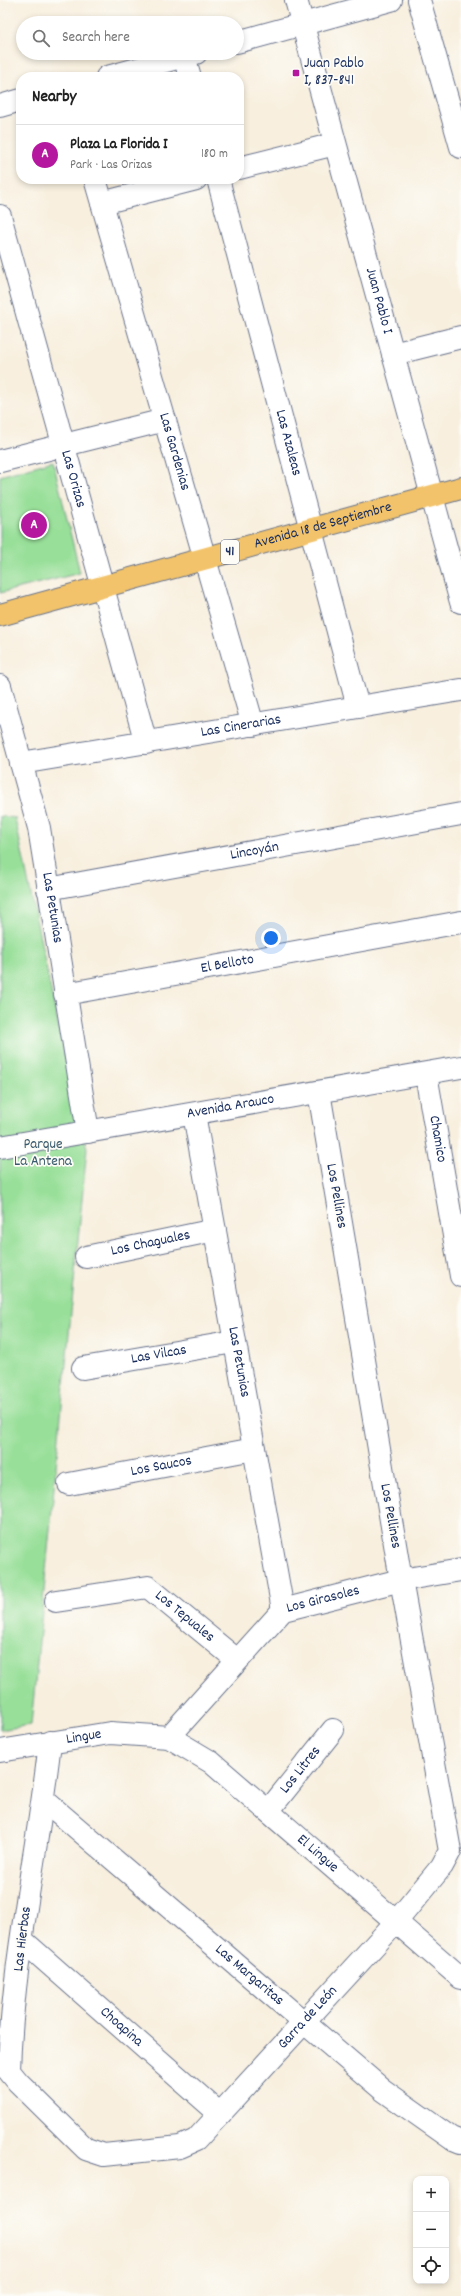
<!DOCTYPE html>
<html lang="en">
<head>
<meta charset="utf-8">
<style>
	:root { --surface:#fff; --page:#f6f6f6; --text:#222; --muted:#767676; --line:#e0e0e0; --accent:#b5179e }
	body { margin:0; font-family:Dekko,sans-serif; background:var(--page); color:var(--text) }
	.controls { position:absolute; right:12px; bottom:12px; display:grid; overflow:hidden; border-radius:8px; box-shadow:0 2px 6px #0003 }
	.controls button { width:36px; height:36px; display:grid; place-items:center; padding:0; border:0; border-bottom:1px solid var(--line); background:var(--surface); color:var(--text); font:20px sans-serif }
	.you { position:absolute; left:271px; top:938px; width:14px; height:14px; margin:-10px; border:3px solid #fff; border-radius:50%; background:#1a73e8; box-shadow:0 0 0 6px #1a73e833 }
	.badge { display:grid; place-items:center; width:26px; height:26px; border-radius:50%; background:var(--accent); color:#fff; font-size:13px; font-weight:700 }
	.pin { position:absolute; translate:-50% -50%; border:2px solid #fff; box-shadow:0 1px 4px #0006 }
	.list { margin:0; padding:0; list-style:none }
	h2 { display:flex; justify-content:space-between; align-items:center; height:52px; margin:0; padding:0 16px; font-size:17px }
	h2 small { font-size:13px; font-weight:400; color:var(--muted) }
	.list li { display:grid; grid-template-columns:26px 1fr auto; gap:12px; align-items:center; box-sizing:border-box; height:60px; padding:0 16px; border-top:1px solid var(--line) }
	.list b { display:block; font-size:15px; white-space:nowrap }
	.list p { margin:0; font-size:13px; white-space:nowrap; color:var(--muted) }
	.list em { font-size:13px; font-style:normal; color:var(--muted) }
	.icon { flex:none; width:22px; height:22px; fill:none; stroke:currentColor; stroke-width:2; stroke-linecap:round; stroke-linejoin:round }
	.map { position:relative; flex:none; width:461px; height:2296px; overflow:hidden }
	.search { position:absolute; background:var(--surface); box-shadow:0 2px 6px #0003; left:16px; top:16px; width:228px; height:44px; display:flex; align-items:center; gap:10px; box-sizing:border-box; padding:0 14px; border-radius:22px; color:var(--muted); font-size:15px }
	.panel { position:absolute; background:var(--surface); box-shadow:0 2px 6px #0003; left:16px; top:72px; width:228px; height:112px; border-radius:16px }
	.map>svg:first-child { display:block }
	.green { fill:#98df99; stroke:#5a877c }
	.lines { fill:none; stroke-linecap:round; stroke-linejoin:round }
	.minor-casing { stroke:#68728b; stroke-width:24 }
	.major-casing { stroke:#68728b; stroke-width:24 }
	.minor { stroke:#fff; stroke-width:22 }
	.major { stroke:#f2c36a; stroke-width:22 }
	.poi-dot { fill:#b5179e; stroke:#fdfcf7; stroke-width:1.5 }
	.labels { text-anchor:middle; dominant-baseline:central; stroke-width:3.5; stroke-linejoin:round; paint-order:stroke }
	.shield { fill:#fdfcf7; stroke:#5f6c8c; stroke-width:1 }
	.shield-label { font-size:14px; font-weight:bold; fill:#1b2f5e }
	.poi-label { font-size:15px; fill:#1b2f5e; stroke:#fdfcf7; text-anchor:start }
	.street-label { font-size:15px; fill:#1b2f5e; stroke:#fdfcf7 }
	.park-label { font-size:15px; fill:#3a5b6d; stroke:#fdfcf7 }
</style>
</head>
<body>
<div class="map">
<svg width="461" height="2296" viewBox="0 0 461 2296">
	<rect width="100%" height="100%" fill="#fdfcf7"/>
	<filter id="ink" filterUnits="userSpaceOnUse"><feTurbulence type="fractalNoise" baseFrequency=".025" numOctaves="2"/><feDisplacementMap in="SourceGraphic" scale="8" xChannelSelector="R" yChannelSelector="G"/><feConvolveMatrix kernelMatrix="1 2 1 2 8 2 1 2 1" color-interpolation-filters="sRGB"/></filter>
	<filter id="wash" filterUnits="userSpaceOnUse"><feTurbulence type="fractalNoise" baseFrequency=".012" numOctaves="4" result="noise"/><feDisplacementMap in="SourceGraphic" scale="16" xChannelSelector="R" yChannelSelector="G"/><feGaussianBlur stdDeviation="0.9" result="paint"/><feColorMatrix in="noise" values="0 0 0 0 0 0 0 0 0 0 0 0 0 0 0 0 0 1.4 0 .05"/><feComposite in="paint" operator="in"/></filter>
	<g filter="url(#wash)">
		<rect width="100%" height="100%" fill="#f8efde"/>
		<g class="green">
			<polygon points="53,461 80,573 0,593 0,476"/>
			<polygon points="0,816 15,818 73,1096 87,1148 31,1725 0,1730"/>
		</g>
	</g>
	<g filter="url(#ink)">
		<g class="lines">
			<defs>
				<g id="minor">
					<path id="s1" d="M296,0L461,602"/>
					<polyline points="419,0 461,147"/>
					<polyline points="237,42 391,0"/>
					<polyline points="184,56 190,77"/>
					<polyline points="107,77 196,53"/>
					<polyline points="0,106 21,100"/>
					<polyline points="239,168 335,144"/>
					<path id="s2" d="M95,179L253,725"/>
					<path id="s3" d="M218,179L358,707"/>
					<polyline points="102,203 196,179"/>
					<path id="s4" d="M0,216L146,743"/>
					<polyline points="393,354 461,337"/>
					<polyline points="0,461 165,420"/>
					<path id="s5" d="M0,686L39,828L88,1132"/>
					<path id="s6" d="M21,763L461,690"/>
					<path id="s7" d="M48,889L461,814"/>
					<path id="s8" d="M65,994L461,922"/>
					<path id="s9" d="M426,1074L461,1276"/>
					<path id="s10" d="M194,1114L283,1610"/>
					<path id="s11" d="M0,1147L461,1067"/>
					<path id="s12" d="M86,1257L215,1230"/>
					<path id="s13" d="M83,1368L234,1342"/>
					<path id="s14" d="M69,1484L254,1449"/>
					<path id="s15" d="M56,1601L148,1587L237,1660"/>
					<path id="s16" d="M169,1737L283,1610L401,1580L461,1570"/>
					<path id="s17" d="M50,1742C38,1851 12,1962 9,2071L18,2082L86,2149L104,2155L180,2147L196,2140L396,1922L442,1866L450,1851L401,1580L319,1092"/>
					<path id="s18" d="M0,1751L110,1733L169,1737L211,1762L461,1978"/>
					<path id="s19" d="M44,1800L383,2090L451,2138L461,2142"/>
					<path id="s20" d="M269,1810L333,1730"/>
					<path id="s21" d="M22,1940L220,2114"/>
				</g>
				<g id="major">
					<path id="s22" d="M0,615L461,488"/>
				</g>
			</defs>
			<use href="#minor" class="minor-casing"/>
			<use href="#major" class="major-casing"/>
			<use href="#minor" class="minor"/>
			<use href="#major" class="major"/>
		</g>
	</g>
	<rect class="poi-dot" x="292" y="69" width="8" height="8" rx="2"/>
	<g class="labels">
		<rect class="shield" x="221" y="540" width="18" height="24" rx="3"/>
		<g class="shield-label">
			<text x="230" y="552">41</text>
		</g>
		<g class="poi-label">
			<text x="304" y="64">Juan Pablo<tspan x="304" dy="17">I, 837-841</tspan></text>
		</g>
		<g class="street-label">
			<text stroke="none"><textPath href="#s1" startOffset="312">Juan Pablo I</textPath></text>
			<text stroke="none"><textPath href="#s3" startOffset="273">Las Azaleas</textPath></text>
			<text stroke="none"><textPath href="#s2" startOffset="284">Las Gardenias</textPath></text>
			<text stroke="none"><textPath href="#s4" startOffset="273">Las Orizas</textPath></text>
			<text stroke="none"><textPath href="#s22" startOffset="335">Avenida 18 de Septiembre</textPath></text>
			<text stroke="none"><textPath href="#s6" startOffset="223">Las Cinerarias</textPath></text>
			<text stroke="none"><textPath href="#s7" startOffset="210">Lincoyán</textPath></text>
			<text stroke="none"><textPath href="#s5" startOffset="228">Las Petunias</textPath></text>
			<text stroke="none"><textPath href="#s8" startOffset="165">El Belloto</textPath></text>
			<text stroke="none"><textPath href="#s11" startOffset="234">Avenida Arauco</textPath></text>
			<text stroke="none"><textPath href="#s9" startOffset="66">Chamico</textPath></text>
			<text transform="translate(336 1196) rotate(80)">Los Pellines</text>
			<text stroke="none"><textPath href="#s12" startOffset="66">Los Chaguales</textPath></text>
			<text stroke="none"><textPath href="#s13" startOffset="77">Las Vilcas</textPath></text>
			<text stroke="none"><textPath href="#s10" startOffset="252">Las Petunias</textPath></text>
			<text stroke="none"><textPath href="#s14" startOffset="94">Los Saucos</textPath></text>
			<text transform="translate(390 1516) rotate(80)">Los Pellines</text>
			<text stroke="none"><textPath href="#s16" startOffset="212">Los Girasoles</textPath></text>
			<text stroke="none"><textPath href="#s15" startOffset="140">Los Tepuales</textPath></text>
			<text stroke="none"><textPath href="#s18" startOffset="85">Lingue</textPath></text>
			<text stroke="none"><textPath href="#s20" startOffset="51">Los Litres</textPath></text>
			<text stroke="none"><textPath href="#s18" startOffset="360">El Lingue</textPath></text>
			<text transform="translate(23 1939) rotate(-83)">Las Hierbas</text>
			<text stroke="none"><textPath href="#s19" startOffset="270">Las Margaritas</textPath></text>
			<text stroke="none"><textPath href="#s17" startOffset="720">Garra de León</textPath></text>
			<text stroke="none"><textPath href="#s21" startOffset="132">Choapina</textPath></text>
		</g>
		<g class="park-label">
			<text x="43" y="1145">Parque<tspan x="43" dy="17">La Antena</tspan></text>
		</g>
	</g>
</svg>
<div class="controls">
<button>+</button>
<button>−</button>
<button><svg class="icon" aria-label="locate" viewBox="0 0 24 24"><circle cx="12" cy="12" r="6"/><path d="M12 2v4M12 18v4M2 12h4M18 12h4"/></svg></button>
</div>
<div class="you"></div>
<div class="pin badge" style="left:34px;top:525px">A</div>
<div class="search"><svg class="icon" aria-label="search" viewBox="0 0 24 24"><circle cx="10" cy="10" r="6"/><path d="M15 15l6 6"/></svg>Search here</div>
<section class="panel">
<h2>Nearby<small></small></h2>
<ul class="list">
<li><span class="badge">A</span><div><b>Plaza La Florida I</b><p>Park · Las Orizas</p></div><em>180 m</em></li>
</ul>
</section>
</div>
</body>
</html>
